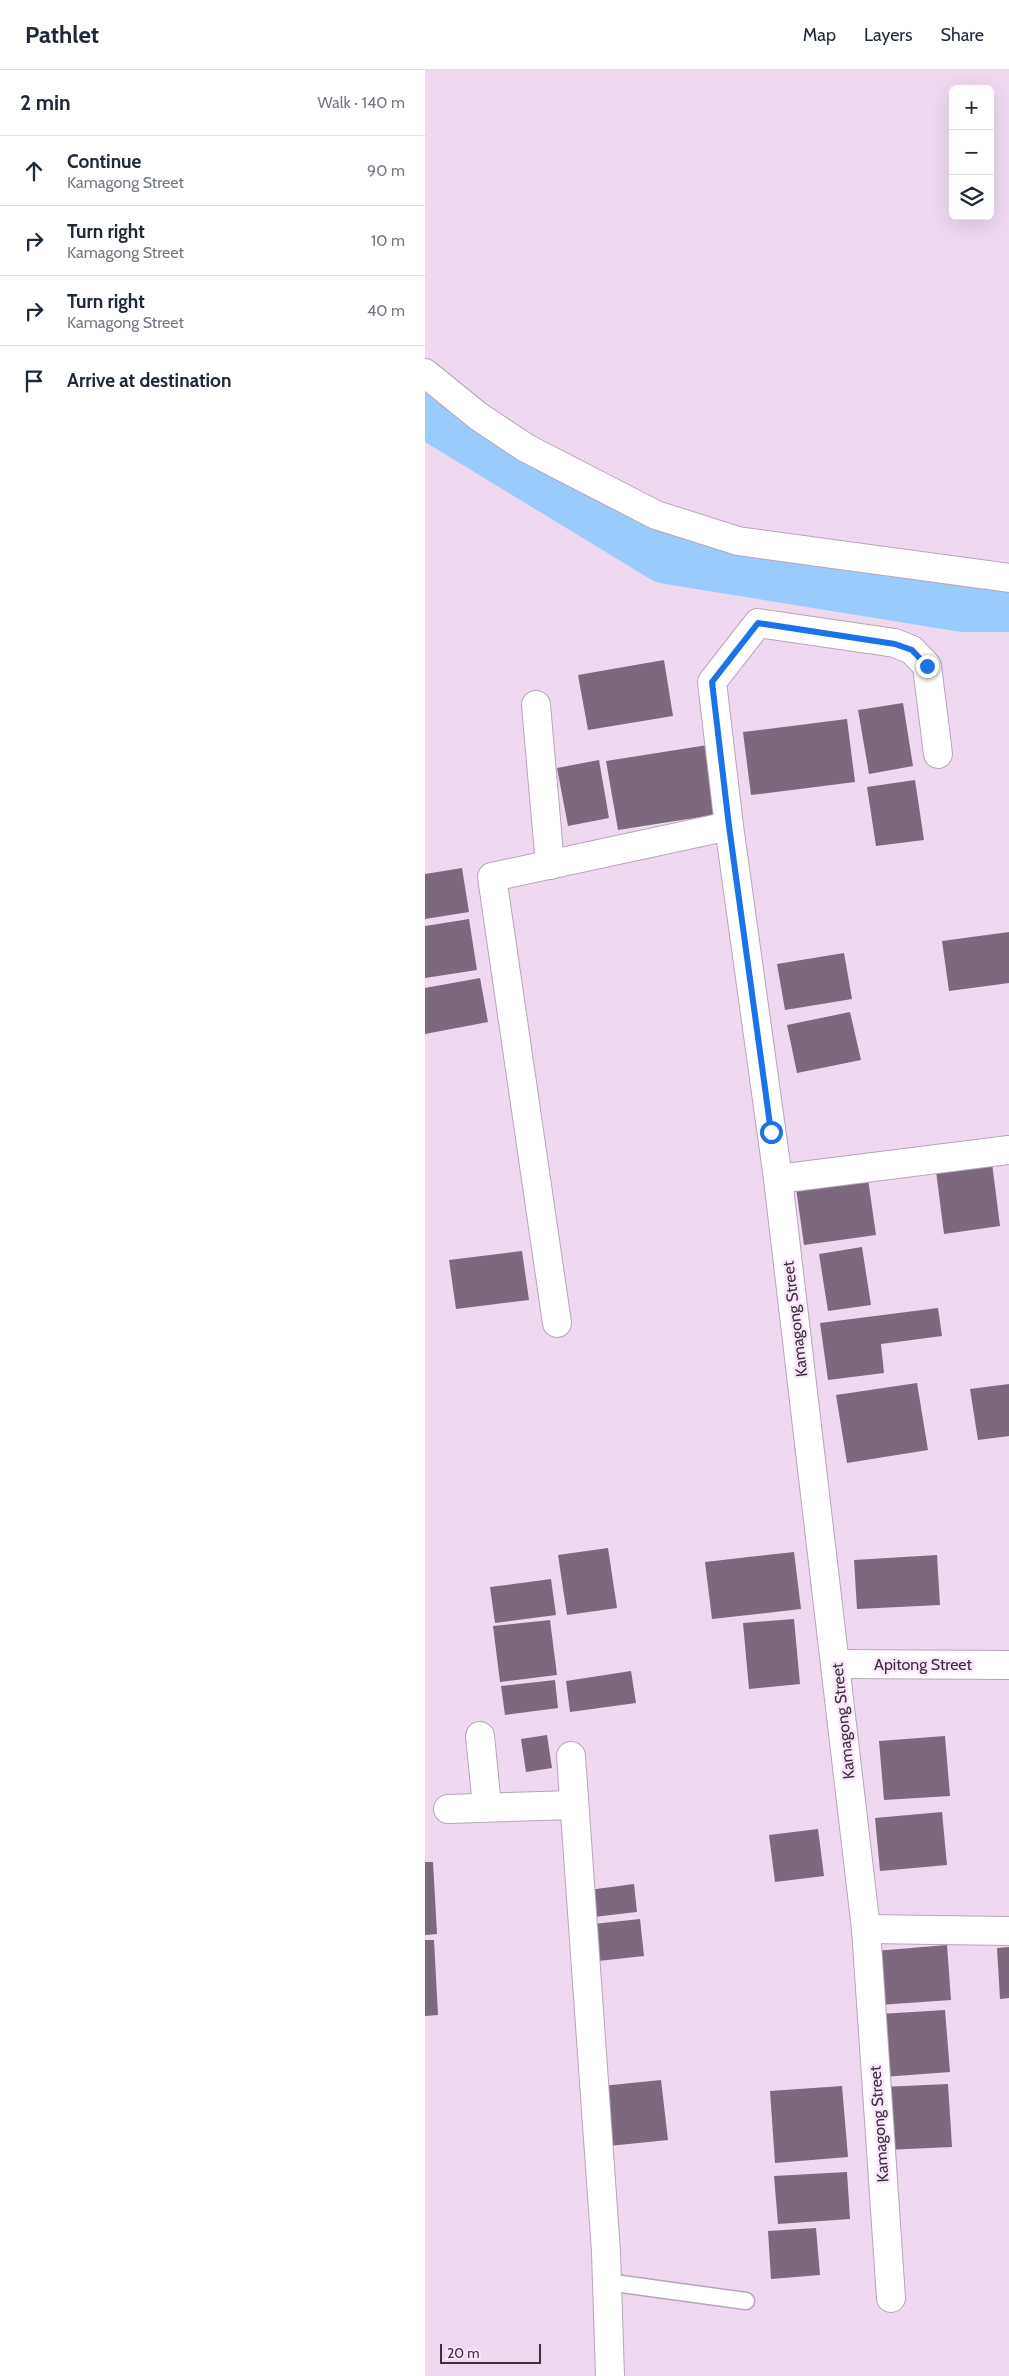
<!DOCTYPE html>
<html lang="en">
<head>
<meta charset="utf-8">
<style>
	:root { --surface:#fff; --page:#f2f2f3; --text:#1f2937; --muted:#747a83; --line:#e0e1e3 }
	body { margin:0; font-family:Cabin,sans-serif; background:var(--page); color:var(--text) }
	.controls { position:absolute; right:15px; top:15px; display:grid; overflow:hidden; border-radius:8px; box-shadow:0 5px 20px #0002 }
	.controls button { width:45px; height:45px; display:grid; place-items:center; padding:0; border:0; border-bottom:1px solid var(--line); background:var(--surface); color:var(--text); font:25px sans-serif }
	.scale { position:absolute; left:15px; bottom:12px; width:101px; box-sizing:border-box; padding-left:5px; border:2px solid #3a323b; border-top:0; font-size:14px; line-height:18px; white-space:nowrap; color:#3a323b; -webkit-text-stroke:4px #fce6fe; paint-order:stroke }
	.stop { position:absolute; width:15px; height:15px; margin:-11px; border:4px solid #1a73e8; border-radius:50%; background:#fff }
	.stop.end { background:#1a73e8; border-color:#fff; box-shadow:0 1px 5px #0008 }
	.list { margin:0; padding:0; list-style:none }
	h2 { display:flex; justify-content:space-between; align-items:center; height:65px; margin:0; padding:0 20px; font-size:21px }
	h2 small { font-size:16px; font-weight:400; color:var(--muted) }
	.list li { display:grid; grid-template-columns:32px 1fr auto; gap:15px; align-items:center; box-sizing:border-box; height:70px; padding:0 20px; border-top:1px solid var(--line) }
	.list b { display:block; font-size:19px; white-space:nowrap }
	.list p { margin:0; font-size:16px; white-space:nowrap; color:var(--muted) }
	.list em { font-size:16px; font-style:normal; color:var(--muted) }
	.icon { flex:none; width:28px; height:28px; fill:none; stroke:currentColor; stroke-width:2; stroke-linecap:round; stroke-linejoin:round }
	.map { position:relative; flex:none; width:584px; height:2306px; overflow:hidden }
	header { display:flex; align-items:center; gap:30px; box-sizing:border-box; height:70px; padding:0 25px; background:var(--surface); border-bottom:1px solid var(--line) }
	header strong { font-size:24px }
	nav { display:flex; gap:28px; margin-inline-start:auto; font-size:18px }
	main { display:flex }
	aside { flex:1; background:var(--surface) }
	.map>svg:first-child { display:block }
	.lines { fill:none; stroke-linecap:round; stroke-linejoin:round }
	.river { stroke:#9acbfd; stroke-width:60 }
	.building { fill:#7c697e }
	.lane-casing { stroke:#b8a4ba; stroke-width:19 }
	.street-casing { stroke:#b8a4ba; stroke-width:30 }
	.lane { stroke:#fff; stroke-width:16 }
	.street { stroke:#fff; stroke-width:28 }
	.route { stroke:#1a73e8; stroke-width:6 }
	.labels { text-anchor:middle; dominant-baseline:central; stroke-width:5; stroke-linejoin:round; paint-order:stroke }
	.street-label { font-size:16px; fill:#3a323b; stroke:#fce6fe }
</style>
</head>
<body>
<header>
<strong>Pathlet</strong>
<nav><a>Map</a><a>Layers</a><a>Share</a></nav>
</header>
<main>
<aside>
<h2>2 min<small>Walk · 140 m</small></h2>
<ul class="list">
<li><svg class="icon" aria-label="ahead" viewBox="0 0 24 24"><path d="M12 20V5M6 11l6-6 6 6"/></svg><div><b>Continue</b><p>Kamagong Street</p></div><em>90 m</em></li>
<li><svg class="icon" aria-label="right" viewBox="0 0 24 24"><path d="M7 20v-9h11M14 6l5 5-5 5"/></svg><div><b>Turn right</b><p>Kamagong Street</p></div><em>10 m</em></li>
<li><svg class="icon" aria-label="right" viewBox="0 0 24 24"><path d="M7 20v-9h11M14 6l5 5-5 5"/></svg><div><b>Turn right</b><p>Kamagong Street</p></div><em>40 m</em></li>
<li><svg class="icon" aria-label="arrive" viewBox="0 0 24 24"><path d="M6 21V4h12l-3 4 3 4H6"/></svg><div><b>Arrive at destination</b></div></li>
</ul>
</aside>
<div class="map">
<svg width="584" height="2306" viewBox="0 0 584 2306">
	<rect width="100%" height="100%" fill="#eed9f1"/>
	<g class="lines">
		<polyline class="river" points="0,337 242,484 538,532 584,532"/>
	</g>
	<g class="building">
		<polygon points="239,590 248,646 163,660 153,605"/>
		<polygon points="478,633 488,696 444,704 433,640"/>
		<polygon points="422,649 430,712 326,725 318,662"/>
		<polygon points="289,674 301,743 193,760 181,691"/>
		<polygon points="174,690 184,748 143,756 132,698"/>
		<polygon points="490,710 499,770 451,776 442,717"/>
		<polygon points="37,798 44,842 0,849 0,804"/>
		<polygon points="44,849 52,900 0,908 0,856"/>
		<polygon points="584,862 584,913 524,921 517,871"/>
		<polygon points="419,883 427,929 360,940 352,894"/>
		<polygon points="55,908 63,952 0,964 0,918"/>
		<polygon points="425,942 436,990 372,1003 362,955"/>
		<polygon points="567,1093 575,1156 519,1164 511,1101"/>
		<polygon points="443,1109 451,1165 379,1175 371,1118"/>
		<polygon points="437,1177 446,1235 403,1241 394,1184"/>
		<polygon points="97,1181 104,1230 31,1239 24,1190"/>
		<polygon points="513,1238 517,1266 456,1274 459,1303 403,1310 395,1253"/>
		<polygon points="492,1313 503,1380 422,1393 411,1325"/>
		<polygon points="584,1314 584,1366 553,1370 545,1319"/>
		<polygon points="183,1478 192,1538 142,1545 133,1485"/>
		<polygon points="369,1482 376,1539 287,1549 280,1492"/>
		<polygon points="512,1485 515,1535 432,1539 429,1490"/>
		<polygon points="126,1509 131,1545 70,1553 65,1517"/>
		<polygon points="369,1549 375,1614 324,1619 318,1553"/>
		<polygon points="125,1550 132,1605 75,1612 68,1556"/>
		<polygon points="206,1601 211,1633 145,1642 141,1611"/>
		<polygon points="130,1610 133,1638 80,1645 76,1616"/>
		<polygon points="122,1665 127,1698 101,1702 96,1669"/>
		<polygon points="520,1666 525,1726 459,1730 454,1671"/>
		<polygon points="517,1742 522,1795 455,1801 450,1748"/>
		<polygon points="393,1759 399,1806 350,1812 344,1765"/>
		<polygon points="0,1792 8,1792 12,1864 0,1865"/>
		<polygon points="209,1814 212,1842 160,1848 156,1821"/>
		<polygon points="215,1849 219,1886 164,1892 159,1855"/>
		<polygon points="0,1870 9,1870 13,1945 0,1946"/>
		<polygon points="522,1875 526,1930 454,1935 450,1881"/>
		<polygon points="584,1877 584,1928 575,1929 572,1878"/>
		<polygon points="520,1940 525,2002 458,2007 455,1944"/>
		<polygon points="236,2010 243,2070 184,2076 177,2016"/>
		<polygon points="523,2014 527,2077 460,2080 457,2017"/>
		<polygon points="417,2016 423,2087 350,2093 345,2021"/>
		<polygon points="422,2102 425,2149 353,2154 349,2106"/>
		<polygon points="391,2158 395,2205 346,2209 343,2161"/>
	</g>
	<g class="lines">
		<defs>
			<polyline id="lane" points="182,2212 321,2231"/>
			<g id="street">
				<polyline points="0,303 53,346 101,378 231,445 313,471 584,508"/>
				<polyline points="111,635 125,795"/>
				<polyline points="353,1109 584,1080"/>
				<polyline points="132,1253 67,807 304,756"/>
				<polyline points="412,1594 584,1595"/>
				<polyline points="55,1666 62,1736"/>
				<polyline points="146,1686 181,2182 185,2306"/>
				<polyline points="23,1739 148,1735"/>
				<polyline points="441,1859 584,1861"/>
				<polyline points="466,2228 441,1859 353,1109 304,756 287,612 333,553 470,573 487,580 502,596 513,684"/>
			</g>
		</defs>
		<use href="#lane" class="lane-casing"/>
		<use href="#street" class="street-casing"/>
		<use href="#lane" class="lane"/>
		<use href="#street" class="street"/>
	</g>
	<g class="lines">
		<polyline class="route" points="346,1062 304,756 287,612 333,553 470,574 487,580 502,596"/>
	</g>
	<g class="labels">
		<g class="street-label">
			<text transform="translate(370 1249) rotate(-97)">Kamagong Street</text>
			<text x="498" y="1594">Apitong Street</text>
			<text transform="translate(418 1651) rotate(-96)">Kamagong Street</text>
			<text transform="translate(454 2054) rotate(-94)">Kamagong Street</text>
		</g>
	</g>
</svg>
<div class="controls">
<button>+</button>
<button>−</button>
<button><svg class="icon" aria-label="layers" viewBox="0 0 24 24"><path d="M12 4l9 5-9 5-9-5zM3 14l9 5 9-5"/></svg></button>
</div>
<div class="scale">20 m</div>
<div class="stop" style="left:346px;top:1062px"></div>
<div class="stop end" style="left:502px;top:596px"></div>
</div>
</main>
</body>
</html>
